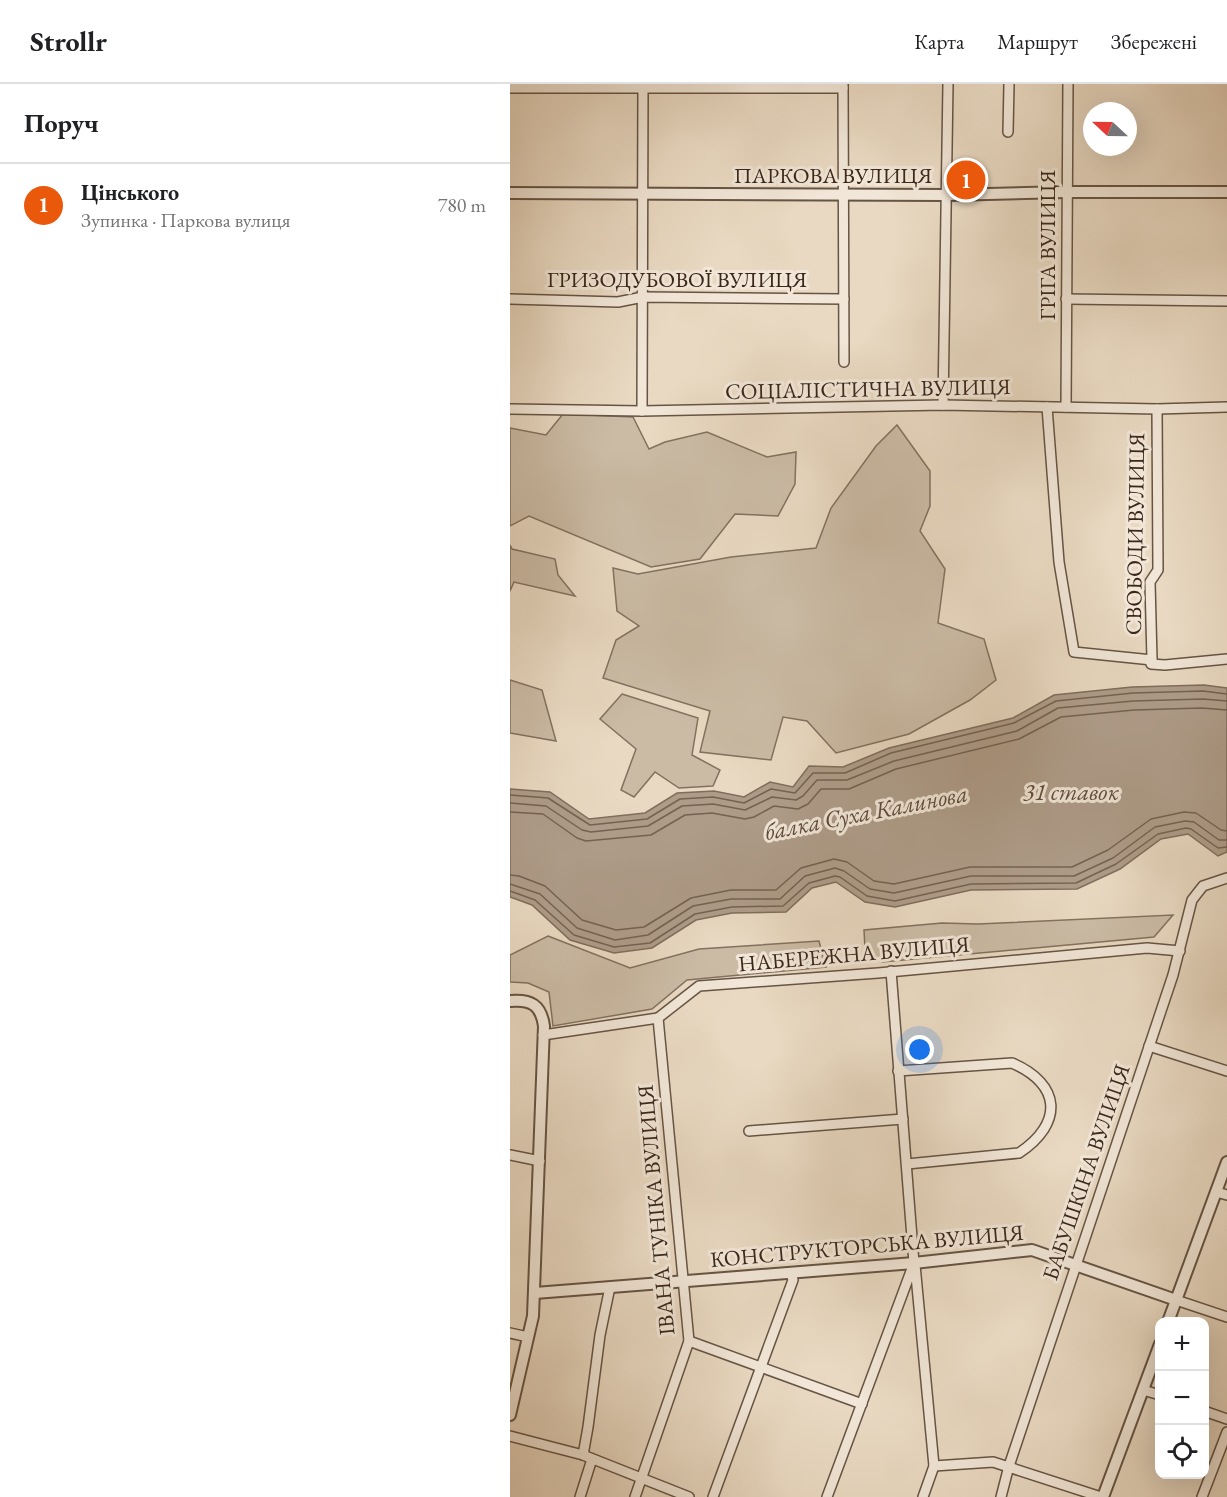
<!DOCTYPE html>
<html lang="uk">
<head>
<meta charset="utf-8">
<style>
	:root { --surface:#fff; --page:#f2f2f2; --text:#202124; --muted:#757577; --line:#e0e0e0; --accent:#ea580c }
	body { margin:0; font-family:"EB Garamond",serif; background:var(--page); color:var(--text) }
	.controls { position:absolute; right:18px; bottom:18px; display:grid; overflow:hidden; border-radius:12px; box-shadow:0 6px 24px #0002 }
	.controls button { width:54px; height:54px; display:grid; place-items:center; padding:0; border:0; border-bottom:2px solid var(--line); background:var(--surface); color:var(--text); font:30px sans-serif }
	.compass { position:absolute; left:573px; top:18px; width:54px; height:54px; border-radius:50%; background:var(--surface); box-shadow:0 6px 24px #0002; rotate:292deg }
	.you { position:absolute; left:410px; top:966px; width:21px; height:21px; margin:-15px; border:4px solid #fff; border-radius:50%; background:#1a73e8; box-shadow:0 0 0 9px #1a73e833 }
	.badge { display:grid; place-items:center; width:39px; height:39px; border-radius:50%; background:var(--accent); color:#fff; font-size:20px; font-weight:700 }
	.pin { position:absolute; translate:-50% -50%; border:3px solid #fff; box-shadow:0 2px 6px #0006 }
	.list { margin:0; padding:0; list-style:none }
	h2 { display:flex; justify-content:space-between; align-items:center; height:78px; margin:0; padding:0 24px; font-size:26px }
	h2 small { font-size:20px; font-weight:400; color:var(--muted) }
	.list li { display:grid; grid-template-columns:39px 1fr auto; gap:18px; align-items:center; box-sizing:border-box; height:84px; padding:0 24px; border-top:2px solid var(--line) }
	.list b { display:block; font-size:22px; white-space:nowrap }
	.list p { margin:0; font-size:20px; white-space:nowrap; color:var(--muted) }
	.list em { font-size:20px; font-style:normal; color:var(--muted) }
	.icon { flex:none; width:33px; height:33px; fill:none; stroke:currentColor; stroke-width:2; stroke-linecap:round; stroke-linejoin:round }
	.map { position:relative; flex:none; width:717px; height:1413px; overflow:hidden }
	header { display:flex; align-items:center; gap:36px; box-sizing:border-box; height:84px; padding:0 30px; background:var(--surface); border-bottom:2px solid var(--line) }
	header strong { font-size:28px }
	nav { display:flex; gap:33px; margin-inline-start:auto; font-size:21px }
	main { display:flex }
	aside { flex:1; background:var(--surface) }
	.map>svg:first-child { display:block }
	.green { fill:#cbbba5; stroke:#837160; stroke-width:1.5 }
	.water { fill:#ae9c89; stroke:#806d5d; stroke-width:1.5 }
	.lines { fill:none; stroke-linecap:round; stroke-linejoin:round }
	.shore { stroke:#746252; stroke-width:1.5 }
	.minor-casing { stroke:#665444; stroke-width:12 }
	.tertiary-casing { stroke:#665444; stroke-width:14 }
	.minor { stroke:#f1e6d7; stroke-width:9 }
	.tertiary { stroke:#f1e6d7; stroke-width:10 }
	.labels { text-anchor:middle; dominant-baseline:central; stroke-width:6; stroke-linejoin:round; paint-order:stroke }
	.street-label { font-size:22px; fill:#3b271a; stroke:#f1e6d7 }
	.water-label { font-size:24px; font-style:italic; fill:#5e4a3b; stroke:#f1e6d7 }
</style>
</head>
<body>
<header>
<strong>Strollr</strong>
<nav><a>Карта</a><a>Маршрут</a><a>Збережені</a></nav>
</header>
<main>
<aside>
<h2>Поруч<small></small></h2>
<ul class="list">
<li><span class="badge">1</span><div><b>Цінського</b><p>Зупинка · Паркова вулиця</p></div><em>780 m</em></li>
</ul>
</aside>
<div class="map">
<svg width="717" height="1413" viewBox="0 0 717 1413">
	<rect width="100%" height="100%" fill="#e9d9c2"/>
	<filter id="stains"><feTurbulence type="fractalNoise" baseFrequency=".00333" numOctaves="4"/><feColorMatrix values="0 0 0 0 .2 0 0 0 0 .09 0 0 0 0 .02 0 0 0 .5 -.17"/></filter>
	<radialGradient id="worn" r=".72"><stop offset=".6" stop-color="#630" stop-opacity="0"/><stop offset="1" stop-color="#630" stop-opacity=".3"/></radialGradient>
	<g class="green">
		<polygon points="53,330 123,333 139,365 155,358 197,348 257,373 286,368 285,400 268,432 225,430 190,475 141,483 19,432 0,442 0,344 36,351"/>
		<polygon points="387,341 420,387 420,422 410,447 435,485 428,539 474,555 486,596 460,616 399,650 326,669 297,637 273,633 261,676 190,668 200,627 93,594 106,556 129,542 107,527 103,484 128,490 221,473 306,464 321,424 366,362"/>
		<polygon points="0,461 2,465 45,475 48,491 65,512 4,498 0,507"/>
		<polygon points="0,596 32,606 46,657 0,649"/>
		<polygon points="112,610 188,634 182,671 210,686 203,702 169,704 145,688 124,713 111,706 126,665 90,635"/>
		<polygon points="663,831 644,853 372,878 355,865 354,846 432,839 468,840"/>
		<polygon points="38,852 120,884 189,865 309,857 316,883 177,896 142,925 43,942 39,908 18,899 0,898 0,871"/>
	</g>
	<polygon class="water" points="694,601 717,604 717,768 708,772 678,750 651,755 610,785 567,805 461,806 385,823 355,818 326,798 302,804 276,828 222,829 186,836 142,864 104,869 60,856 22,821 0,813 0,705 40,708 79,735 135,729 167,709 204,707 234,713 260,698 283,703 299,682 333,683 379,664 503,634 544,611 622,603"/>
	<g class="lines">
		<g class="shore">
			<polyline points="0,711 38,714 80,741 137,735 170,715 203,713 234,719 261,705 285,709 303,689 335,689 381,669 504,639 546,617 623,609 693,607 717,610"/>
			<polyline points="0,719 36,722 72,746 81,748 138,742 172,722 203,720 235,726 262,713 286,716 293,712 307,696 337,696 384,677 507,647 548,624 623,617 693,615 717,617"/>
			<polyline points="0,728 33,730 67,754 76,757 141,751 175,731 202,729 235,735 244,733 264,722 288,725 298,720 311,705 339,705 386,685 509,655 551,633 624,626 692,624 717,626"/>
			<polyline points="0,791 9,792 35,802 72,836 106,846 134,843 181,814 221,806 266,806 291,784 324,775 337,778 364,797 384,800 460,783 562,783 598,766 641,735 674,728 686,729 711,746 717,747"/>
			<polyline points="0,800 30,810 67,844 105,856 138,851 183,822 221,815 270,815 295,792 325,784 334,787 360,805 384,809 461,792 564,792 603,774 645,743 675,737 684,738 709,756 717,756"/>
			<polyline points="0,807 25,816 64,851 104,863 140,859 185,830 222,823 273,822 299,799 325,792 330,793 357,812 385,817 461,800 566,799 606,780 648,750 676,744 681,745 708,764 717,763"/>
		</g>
		<defs>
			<g id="minor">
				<polyline points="333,0 334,278"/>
				<polyline points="0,4 333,4"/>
				<polyline points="498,48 499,0"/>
				<polyline points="0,215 108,218 133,213 334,215"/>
				<polyline points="556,215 717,217"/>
				<polyline points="433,321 438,0"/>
				<polyline points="537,323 549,478 564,568 642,576 641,580 655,581 717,575"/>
				<polyline points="556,323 558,0"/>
				<polyline points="0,325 132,327 433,321 647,325 717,323"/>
				<polyline points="132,327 133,0"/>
				<polyline points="642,576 640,498 648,486 647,325"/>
				<polyline points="33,951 148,934 189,902 368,889 637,864 670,867"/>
				<polyline points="639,962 717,987"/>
				<path d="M388,987L502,979C551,1000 554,1039 509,1069L397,1080"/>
				<polyline points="239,1047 393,1035"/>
				<polyline points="0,1071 30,1077"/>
				<polyline points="706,1108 717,1111"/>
				<polyline points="405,1181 424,1382 413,1413"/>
				<polyline points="666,1216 717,1233"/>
				<polyline points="0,1249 18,1253"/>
				<polyline points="179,1257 352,1320"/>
				<polyline points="633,1306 650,1311"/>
				<polyline points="694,1327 717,1335"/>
				<polyline points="0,1352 73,1371 179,1413"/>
				<polyline points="73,1371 78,1343 90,1251 100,1203"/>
				<polyline points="424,1382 483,1378 591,1413"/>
				<polyline points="70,1413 82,1375"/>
				<polyline points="125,1413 179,1257 148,934"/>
				<polyline points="203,1413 283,1196 281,1189"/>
				<polyline points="317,1413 404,1179 381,887"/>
				<polyline points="491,1413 499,1382 663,891 682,816 693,802 717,794"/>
				<polyline points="692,1413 717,1348"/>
			</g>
			<g id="tertiary">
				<polyline points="0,109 437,111 556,108 717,108"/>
				<path d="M0,917C21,915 31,921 34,942L23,1232L0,1331"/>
				<polyline points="25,1209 404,1179 522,1166 666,1216"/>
				<polyline points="658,1238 717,1078"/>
				<polyline points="593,1413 650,1260"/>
			</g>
		</defs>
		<use href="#minor" class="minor-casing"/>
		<use href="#tertiary" class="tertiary-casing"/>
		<use href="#minor" class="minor"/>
		<use href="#tertiary" class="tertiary"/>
	</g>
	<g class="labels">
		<g class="street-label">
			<text x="323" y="91">ПАРКОВА ВУЛИЦЯ</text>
			<text transform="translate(537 161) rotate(-90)">ГРІГА ВУЛИЦЯ</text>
			<text x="167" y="195">ГРИЗОДУБОВОЇ ВУЛИЦЯ</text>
			<text transform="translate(358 305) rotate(-1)">СОЦІАЛІСТИЧНА ВУЛИЦЯ</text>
			<text transform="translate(625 450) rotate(-89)">СВОБОДИ ВУЛИЦЯ</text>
			<text transform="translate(344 870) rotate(-5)">НАБЕРЕЖНА ВУЛИЦЯ</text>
			<text transform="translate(576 1088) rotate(-71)">БАБУШКІНА ВУЛИЦЯ</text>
			<text transform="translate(146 1126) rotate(-95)">ІВАНА ТУНІКА ВУЛИЦЯ</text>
			<text transform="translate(357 1162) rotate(-5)">КОНСТРУКТОРСЬКА ВУЛИЦЯ</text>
		</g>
		<g class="water-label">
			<text x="561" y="707">31 ставок</text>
			<text transform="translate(356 728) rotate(-11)">балка Суха Калинова</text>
		</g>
	</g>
	<rect width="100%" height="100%" filter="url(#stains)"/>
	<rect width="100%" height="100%" fill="url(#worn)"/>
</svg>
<div class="controls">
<button>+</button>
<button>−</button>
<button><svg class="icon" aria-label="locate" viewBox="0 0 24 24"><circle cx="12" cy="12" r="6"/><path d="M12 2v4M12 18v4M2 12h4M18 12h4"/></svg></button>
</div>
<svg class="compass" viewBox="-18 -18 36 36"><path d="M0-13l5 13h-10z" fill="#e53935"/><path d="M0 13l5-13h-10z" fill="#757577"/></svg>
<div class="you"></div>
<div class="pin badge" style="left:456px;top:96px">1</div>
</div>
</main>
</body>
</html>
